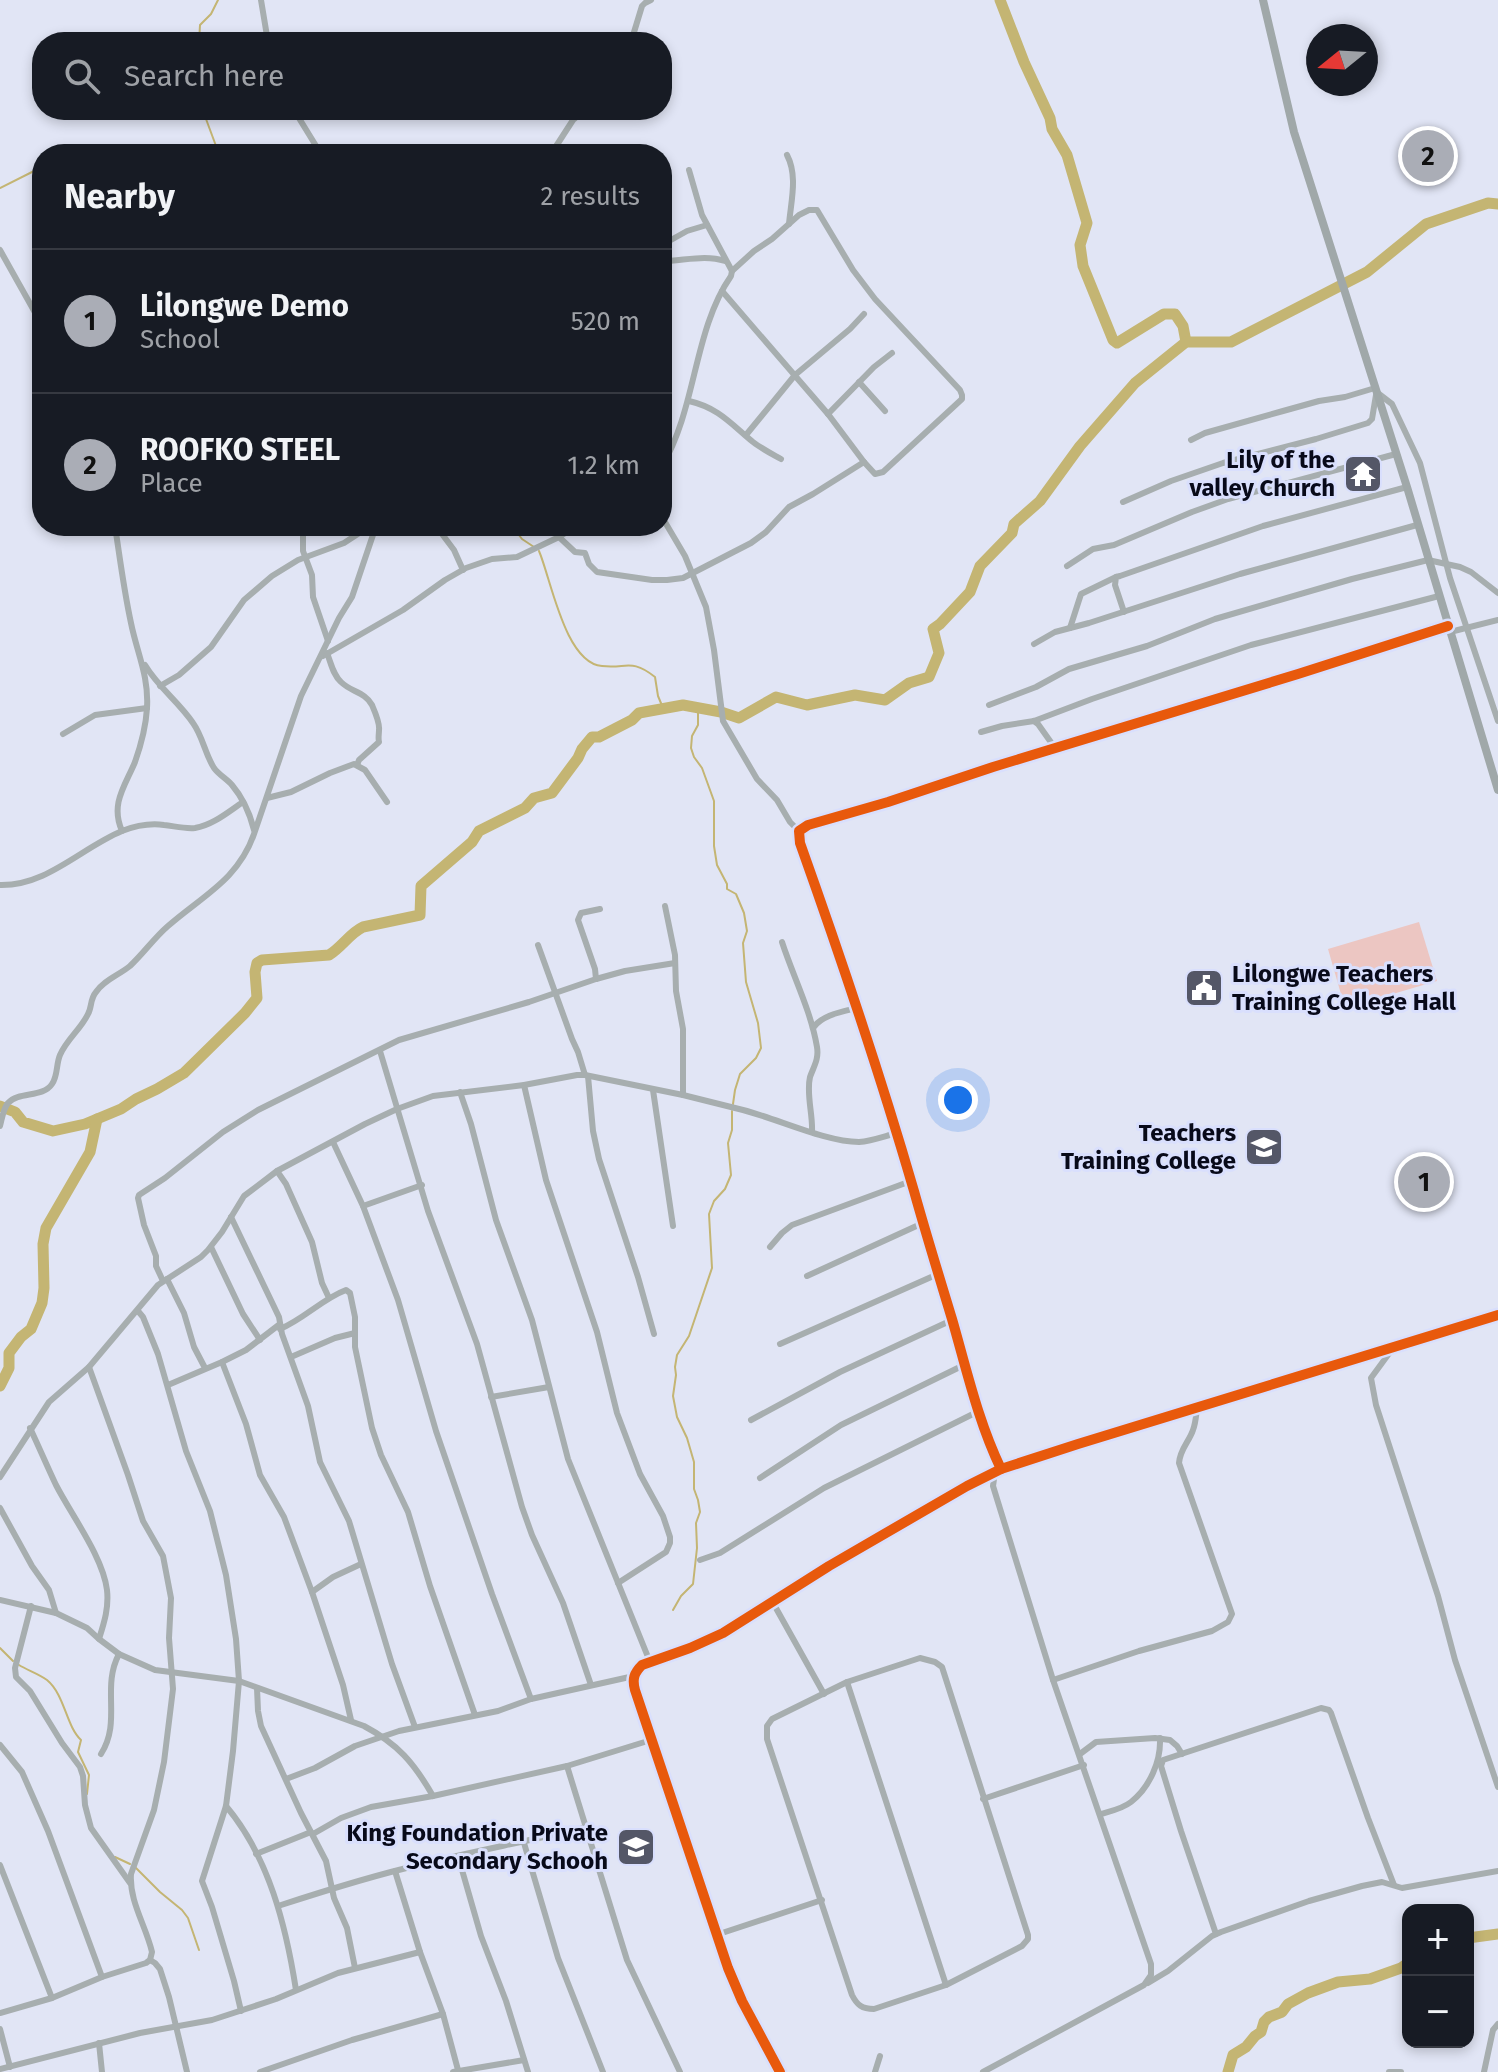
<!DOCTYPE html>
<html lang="en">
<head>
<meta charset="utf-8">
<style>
	:root { --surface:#171b24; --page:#242831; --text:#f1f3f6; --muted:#9ea1a6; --line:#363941; --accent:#aaadb6 }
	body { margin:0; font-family:"Fira Sans",sans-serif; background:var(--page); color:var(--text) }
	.controls { position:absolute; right:24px; bottom:24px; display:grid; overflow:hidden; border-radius:16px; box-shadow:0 4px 12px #0003 }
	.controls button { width:72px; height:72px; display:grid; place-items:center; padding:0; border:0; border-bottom:2px solid var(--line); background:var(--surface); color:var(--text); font:40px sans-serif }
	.compass { position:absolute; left:1306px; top:24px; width:72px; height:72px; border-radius:50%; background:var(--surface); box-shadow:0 4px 12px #0003; rotate:252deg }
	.you { position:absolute; left:958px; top:1100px; width:28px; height:28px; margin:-20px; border:6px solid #fff; border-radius:50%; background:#1a73e8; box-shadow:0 0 0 12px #1a73e833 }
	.badge { display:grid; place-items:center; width:52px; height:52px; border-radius:50%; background:var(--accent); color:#111; font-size:26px; font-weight:700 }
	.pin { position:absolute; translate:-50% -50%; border:4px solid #fff; box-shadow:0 2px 8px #0006 }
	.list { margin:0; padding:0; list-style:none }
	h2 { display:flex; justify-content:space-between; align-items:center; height:104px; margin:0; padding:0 32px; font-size:34px }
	h2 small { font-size:26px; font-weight:400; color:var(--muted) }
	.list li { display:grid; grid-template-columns:52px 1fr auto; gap:24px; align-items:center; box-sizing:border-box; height:144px; padding:0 32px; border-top:2px solid var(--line) }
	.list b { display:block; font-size:30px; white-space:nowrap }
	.list p { margin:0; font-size:26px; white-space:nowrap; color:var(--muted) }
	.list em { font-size:26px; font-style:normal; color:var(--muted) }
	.icon { flex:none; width:44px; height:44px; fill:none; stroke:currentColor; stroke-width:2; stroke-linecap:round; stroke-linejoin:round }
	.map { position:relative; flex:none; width:1498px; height:2072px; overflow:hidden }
	.search { position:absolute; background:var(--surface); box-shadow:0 4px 12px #0003; left:32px; top:32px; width:640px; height:88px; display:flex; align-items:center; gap:20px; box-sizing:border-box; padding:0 28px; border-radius:32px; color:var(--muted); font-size:30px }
	.panel { position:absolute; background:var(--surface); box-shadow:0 4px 12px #0003; left:32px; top:144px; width:640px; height:392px; border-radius:32px }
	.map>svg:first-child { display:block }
	.green { fill:#ecc6c2 }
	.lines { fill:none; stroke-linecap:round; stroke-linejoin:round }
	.stream { stroke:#c4b573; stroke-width:2 }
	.river { stroke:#c4b573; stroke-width:11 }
	.minor { stroke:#a7aeaf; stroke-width:6 }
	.major { stroke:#a0a8a9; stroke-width:8 }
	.cycleway-casing { stroke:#d9dffd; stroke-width:15 }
	.cycleway { stroke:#e8590c; stroke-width:10 }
	.labels { text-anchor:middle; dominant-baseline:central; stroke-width:6; stroke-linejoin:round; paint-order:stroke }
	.poi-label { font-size:24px; font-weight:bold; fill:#080a1a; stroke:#d9dffd; text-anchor:end }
</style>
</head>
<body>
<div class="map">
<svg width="1498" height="2072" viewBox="0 0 1498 2072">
	<rect width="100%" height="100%" fill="#e1e5f5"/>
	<polygon class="green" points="1419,922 1437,981 1345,1008 1328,949"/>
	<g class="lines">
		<g class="stream">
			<polyline points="199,42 200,25 211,14 218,0"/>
			<polyline points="205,110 206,119 219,154"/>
			<polyline points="0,188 36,170 42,173"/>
			<polyline points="512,526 522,539 534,547"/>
			<path d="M539,551C551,579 565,663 602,666C627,669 631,658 655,677L658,696L663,708"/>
			<polyline points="698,708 698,725 692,736 691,748 694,757 702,768 714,801 714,846 717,865 727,884 727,889 736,894 744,913 747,931 743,943 746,982 758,1023 761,1048 756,1058 740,1074 735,1090 733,1104"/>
			<polyline points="673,1610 681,1596 693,1584 697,1548 696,1523 700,1512 698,1500 694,1489 694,1462 687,1438 677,1417 673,1396 676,1375 675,1367 677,1355 689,1336 712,1268 709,1214 714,1201 725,1189 731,1175 728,1143 732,1130 732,1111"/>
			<polyline points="0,1648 13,1661"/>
			<path d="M19,1665C27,1670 39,1674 47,1680C65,1695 66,1726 81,1740L78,1752L89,1775L87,1794"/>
			<polyline points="115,1857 130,1864"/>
			<polyline points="136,1868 160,1892 182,1910 188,1918 199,1950"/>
		</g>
		<g class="river">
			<polyline points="1000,0 1024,62 1050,118 1052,129 1067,155 1087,223 1080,245 1083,266 1113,340 1117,343 1164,314 1175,314 1183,326 1186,342"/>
			<path d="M0,1106L15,1112L23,1122L53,1131L85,1124L121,1109L136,1099L157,1089L184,1073L245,1013L257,998L255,972L257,963L262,960L329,955C342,947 350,933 363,927L420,915L421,886L472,842L479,831L525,808L534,798L552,793L578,758L582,749L592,737H599L632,720L639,713L683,705L721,712L739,718L776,697L807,705L855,695L885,700L909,683L929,677L939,653L933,629L940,624L970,592L980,566L1012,533L1014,524L1040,501L1080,446L1135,383L1186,342H1231L1367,272L1426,224L1488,203L1498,204"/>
			<polyline points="0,1386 9,1368 9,1353 21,1337 31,1329 42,1303 44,1288 43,1244 46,1228 90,1152 97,1119"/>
			<polyline points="1468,1938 1498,1934"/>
			<polyline points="1228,2072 1233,2055 1246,2047 1255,2036 1261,2032 1264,2022 1269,2017 1282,2012 1288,2004 1308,1993 1338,1982 1370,1979 1401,1968 1408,1963"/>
		</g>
		<g class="minor">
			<polyline points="261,0 268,42"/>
			<polyline points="631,42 642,6 645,3 651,0"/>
			<polyline points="294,110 321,154"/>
			<polyline points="551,154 573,120 585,110"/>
			<path d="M787,155C798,176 791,201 789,224"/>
			<polyline points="662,245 687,231 707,225"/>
			<polyline points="0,250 42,325"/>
			<path d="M662,261C683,261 705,254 725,261"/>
			<polyline points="722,291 828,414 864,462 875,474 883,472 962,399 962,395 960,390 875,299 853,270 817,210 809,210 799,215 772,239 754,251 732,271"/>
			<polyline points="859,382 885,411"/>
			<polyline points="1379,394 1392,404 1420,463 1450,578 1498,721"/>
			<path d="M689,401C719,408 731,424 753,442C762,449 772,454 781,459"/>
			<polyline points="828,414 874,367 892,353"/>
			<polyline points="746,435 795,375 850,329 864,314"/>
			<polyline points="1191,440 1205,433 1283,411 1319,401 1345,397 1375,388"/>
			<path d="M662,466C697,407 693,331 731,276L732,271L702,215L689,170"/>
			<polyline points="1123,502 1171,481 1223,463 1316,439 1368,423 1372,419 1376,395"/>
			<polyline points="662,517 685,556 706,607 714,650 723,721 757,779 777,800 790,822 799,831"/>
			<path d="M115,526C120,559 124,591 131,623C137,653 149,676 147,708C146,725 141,745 135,762C125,786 110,804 122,831"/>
			<polyline points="303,526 303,551 312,575 313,597 328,641"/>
			<polyline points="436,526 454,550 463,570"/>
			<polyline points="559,537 575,552 585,553 589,564 597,572 652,580 667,580 683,578 751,543 766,532 789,507 813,494 864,462"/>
			<polyline points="1067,566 1093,549 1114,545 1192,512 1228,499 1396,454"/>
			<polyline points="1124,612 1115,585 1116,577 1120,576 1263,526 1407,487"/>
			<polyline points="1070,628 1081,594 1116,577"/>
			<polyline points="1450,632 1498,620"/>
			<polyline points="1034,644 1055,632 1089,623 1240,574 1417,525"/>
			<path d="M327,653C331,663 333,675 341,682C351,692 365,692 372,705C375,712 380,723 379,730C379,734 378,738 379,742L359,760L357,765"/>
			<polyline points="323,656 403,610 445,580 466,568 492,559 517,557 559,537 576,526"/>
			<path d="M145,665C158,687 179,702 193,723C203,737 205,754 214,768C219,775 227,779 232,785C243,798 250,814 254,830"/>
			<polyline points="160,686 179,675 211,647 244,600 272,576 298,560 344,543 370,526"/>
			<polyline points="989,705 1036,687 1069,669 1147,646 1215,619 1352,579 1428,560 1460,567 1471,572 1498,593"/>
			<polyline points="1034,721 1038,724 1055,748"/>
			<polyline points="981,732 1002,726 1034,721 1092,699 1251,645 1439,596"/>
			<polyline points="63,734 95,715 147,708"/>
			<polyline points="267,798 291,792 330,773 354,764 365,770 387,802"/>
			<path d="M0,885C47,886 81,848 122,831C135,826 150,823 164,825C174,826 184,829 195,828C213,825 228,812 243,802"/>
			<polyline points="665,906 675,955 676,991 683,1029 683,1095"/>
			<path d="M782,942C793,976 811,1011 817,1047C819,1059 814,1066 810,1077C806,1094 813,1114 812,1132"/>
			<polyline points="538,945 572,1039 578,1052 585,1075"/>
			<polyline points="596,979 595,969 578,920 581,913 600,909"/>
			<path d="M813,1028C822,1015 841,1012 857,1008"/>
			<polyline points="380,1051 428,1211 477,1344 522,1507 532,1535 563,1603 591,1685"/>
			<polyline points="588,1076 593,1131 599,1159 638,1277 654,1334"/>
			<polyline points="524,1085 546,1180 597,1332 617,1413 640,1474 663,1516 670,1537 670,1543 666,1552 618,1583"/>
			<polyline points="653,1090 673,1226"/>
			<polyline points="460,1092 471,1124 496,1220 532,1320 568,1459 650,1662"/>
			<path d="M0,1126C2,1119 3,1109 8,1103C19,1091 43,1098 52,1084C58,1076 56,1064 60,1055C67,1039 81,1029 88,1014C92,1007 90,999 96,992C104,980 119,975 130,966C144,953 154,938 168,926C202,896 238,880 254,834L301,696L339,618L352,597L376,526"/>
			<polyline points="333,1142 363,1206 398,1300 436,1431 492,1594 531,1699"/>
			<polyline points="277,1171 286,1184 312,1242 322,1283 329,1298"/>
			<polyline points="363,1206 422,1185"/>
			<polyline points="231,1217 279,1317 282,1334 308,1406 320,1462 349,1521 392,1664 415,1727"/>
			<polyline points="211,1247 243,1314 260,1340"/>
			<polyline points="770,1247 782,1233 792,1225 911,1181"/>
			<polyline points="807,1276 923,1223"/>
			<polyline points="167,1279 184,1313 194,1347 205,1368"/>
			<polyline points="163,1281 156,1266 156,1256 144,1225 138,1198 139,1195 165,1178 223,1132 258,1110 399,1040 529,1002 596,979 625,971 675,963"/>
			<polyline points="138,1311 143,1317 158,1354 186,1451 210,1511 226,1575 236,1639 239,1681 233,1751 226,1806 202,1881 212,1907 234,1981 241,2011"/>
			<path d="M280,1329C304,1319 322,1299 346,1290L350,1293L355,1317V1347L372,1428L381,1455L408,1512L430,1586L475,1715"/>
			<polyline points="780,1344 938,1274"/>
			<polyline points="1393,1348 1371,1378 1376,1405 1438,1596 1455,1660 1498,1787"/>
			<polyline points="291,1357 335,1338 355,1333"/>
			<polyline points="222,1362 246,1424 260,1475 284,1517 312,1592 343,1685 351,1720"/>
			<polyline points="168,1385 222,1362 246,1350 280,1324"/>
			<polyline points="491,1397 549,1387"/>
			<polyline points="751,1420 840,1372 952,1320"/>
			<path d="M30,1428C39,1447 47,1466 56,1485C72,1516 103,1557 107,1590C109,1608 104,1623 99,1639"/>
			<path d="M1001,1469C978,1421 967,1371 952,1319C939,1276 926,1234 914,1191C880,1074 841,958 800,843L799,831L808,825L888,802L993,767L1298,674L1448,626"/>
			<path d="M0,1477L49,1402L89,1367L158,1285L201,1257L208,1250L222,1232L244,1196L277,1171L365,1124L397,1109L433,1096L524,1085L577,1075H585L683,1095L743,1110C778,1119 826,1142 859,1142C872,1141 885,1136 897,1133"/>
			<polyline points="760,1478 841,1425 964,1365"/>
			<polyline points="0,1508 32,1566 49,1590 56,1613"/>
			<polyline points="700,1560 720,1553 824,1488 977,1412"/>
			<polyline points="312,1592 333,1577 361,1564"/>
			<path d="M0,1600L56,1613L87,1628L99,1639L119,1654L155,1670L239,1681L364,1726C398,1744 414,1763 433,1796"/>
			<polyline points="772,1601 824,1694"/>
			<polyline points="31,1606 15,1668 16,1677 30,1691 62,1743 80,1767 83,1776 85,1805 91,1828 130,1883"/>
			<path d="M920,1658L935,1662L942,1667L1028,1935V1939L1022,1946L946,1985L874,2009C862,2009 857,2005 852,1995L767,1739V1726L772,1719L847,1682Z"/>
			<path d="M1053,1680L1139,1651L1212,1631L1228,1622L1232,1614L1179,1463C1180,1449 1189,1442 1193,1430C1196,1422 1196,1415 1197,1408"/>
			<polyline points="847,1682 946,1985"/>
			<polyline points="257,1688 258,1711 261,1726 301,1813 326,1861 334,1898 347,1928 355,1968"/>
			<polyline points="0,1745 22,1772 48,1831 102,1977"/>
			<path d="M101,1754C122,1721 101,1688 119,1654"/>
			<polyline points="1080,1754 1096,1742 1155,1738 1170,1740 1177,1746 1182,1754"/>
			<polyline points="567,1766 627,1960 680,2072"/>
			<polyline points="286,1779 315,1768 355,1746 399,1731 498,1711 531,1699 634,1676"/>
			<polyline points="983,1799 1084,1765"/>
			<path d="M226,1806C269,1857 286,1926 296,1990"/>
			<path d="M1101,1814C1111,1811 1122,1809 1131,1802C1150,1787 1161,1761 1160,1738"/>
			<polyline points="313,1834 341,1818 371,1807 433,1796 567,1766 651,1740"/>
			<polyline points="524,1843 558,1958 603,2072"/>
			<polyline points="256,1854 311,1832"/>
			<polyline points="458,1856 481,1936 506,2001 528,2072"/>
			<polyline points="0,1865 52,1998"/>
			<polyline points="395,1871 420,1952 443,2014 458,2070"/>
			<path d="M278,1906C324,1891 371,1876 419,1865C474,1851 530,1841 586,1827"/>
			<polyline points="1216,1934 1181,1831 1161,1766 1163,1760 1321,1708 1329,1710 1331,1713 1368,1818 1394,1885"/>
			<polyline points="716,1935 822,1900"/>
			<polyline points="150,1960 155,1963 160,1969 169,1997 187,2072"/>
			<polyline points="1148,1983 1168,1971 1212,1936 1221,1932 1309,1901 1362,1886 1382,1882 1402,1888 1498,1871"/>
			<path d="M0,2013L52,1998L102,1977L146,1963L150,1960L152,1952C146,1926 129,1901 131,1874L154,1810L164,1762L173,1689L169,1638L171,1598L163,1556L143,1521L128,1475L89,1367"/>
			<polyline points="0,2029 10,2067"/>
			<polyline points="99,2043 102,2072"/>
			<polyline points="0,2069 140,2033 212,2020 276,1999 338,1973 420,1952"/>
			<polyline points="260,2072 352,2040 443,2014"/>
			<polyline points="453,2072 524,2060"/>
			<path d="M780,2072L742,2001L728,1968L635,1690C632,1679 634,1673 642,1665L690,1648L723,1633L829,1566L967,1486L1001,1469L1078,1444L1498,1315"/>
			<polyline points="875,2072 880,2056"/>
			<polyline points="983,2072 1144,1985 1151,1975 1151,1964 1053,1680 993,1486 995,1472"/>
			<polyline points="1389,2072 1401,2072"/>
			<polyline points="1484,2072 1493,2030 1498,2024"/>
		</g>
		<polyline class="major" points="1263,0 1294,132 1407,487 1498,790"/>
		<defs>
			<g id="cycleway">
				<path d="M1001,1469C978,1421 967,1371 952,1319C939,1276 926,1234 914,1191C880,1074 841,958 800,843L799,831L808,825L888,802L993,767L1298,674L1448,626"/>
				<path d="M780,2072L742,2001L728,1968L635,1690C632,1679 634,1673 642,1665L690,1648L723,1633L829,1566L967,1486L1001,1469L1078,1444L1498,1315"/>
			</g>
		</defs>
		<use href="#cycleway" class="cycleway-casing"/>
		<use href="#cycleway" class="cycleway"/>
	</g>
	<defs>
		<symbol id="temple-square" viewBox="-11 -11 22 22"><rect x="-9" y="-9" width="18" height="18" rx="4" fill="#545767" stroke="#d9dffd"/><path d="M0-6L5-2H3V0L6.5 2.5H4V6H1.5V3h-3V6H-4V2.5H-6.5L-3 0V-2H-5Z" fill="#fff"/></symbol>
		<symbol id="civic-square" viewBox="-11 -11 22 22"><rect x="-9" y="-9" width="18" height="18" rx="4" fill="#545767" stroke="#d9dffd"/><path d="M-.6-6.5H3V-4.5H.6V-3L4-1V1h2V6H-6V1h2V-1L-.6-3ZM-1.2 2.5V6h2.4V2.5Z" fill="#fff"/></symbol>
		<symbol id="university-square" viewBox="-11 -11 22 22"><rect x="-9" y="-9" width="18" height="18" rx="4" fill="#545767" stroke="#d9dffd"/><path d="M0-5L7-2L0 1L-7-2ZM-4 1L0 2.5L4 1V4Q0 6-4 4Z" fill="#fff"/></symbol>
		<symbol id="school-square" viewBox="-11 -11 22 22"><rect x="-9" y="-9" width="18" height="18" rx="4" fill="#545767" stroke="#d9dffd"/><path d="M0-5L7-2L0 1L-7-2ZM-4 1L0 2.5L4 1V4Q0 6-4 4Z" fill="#fff"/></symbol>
	</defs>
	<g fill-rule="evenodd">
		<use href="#temple-square" x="1341" y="452" width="44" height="44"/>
		<use href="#civic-square" x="1182" y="966" width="44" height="44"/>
		<use href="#university-square" x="1242" y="1125" width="44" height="44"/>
		<use href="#school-square" x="614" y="1825" width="44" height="44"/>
	</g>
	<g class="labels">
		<g class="poi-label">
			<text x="1335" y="460">Lily of the<tspan x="1335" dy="28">valley Church</tspan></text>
			<text x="1232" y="974" text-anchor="start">Lilongwe Teachers<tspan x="1232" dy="28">Training College Hall</tspan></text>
			<text x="1236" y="1133">Teachers<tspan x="1236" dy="28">Training College</tspan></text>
			<text x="608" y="1833">King Foundation Private<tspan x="608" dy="28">Secondary Schooh</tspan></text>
		</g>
	</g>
</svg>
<div class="controls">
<button>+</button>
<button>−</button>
</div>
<svg class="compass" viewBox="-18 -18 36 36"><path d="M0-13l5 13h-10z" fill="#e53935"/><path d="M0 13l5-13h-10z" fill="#9ea1a6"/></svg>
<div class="you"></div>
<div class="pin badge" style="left:1424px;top:1182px">1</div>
<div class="pin badge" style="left:1428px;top:156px">2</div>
<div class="search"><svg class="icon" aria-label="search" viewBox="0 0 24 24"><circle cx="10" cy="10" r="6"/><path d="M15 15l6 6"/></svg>Search here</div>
<section class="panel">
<h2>Nearby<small>2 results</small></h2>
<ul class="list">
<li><span class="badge">1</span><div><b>Lilongwe Demo</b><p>School</p></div><em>520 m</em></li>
<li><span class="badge">2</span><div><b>ROOFKO STEEL</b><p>Place</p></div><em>1.2 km</em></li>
</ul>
</section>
</div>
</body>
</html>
